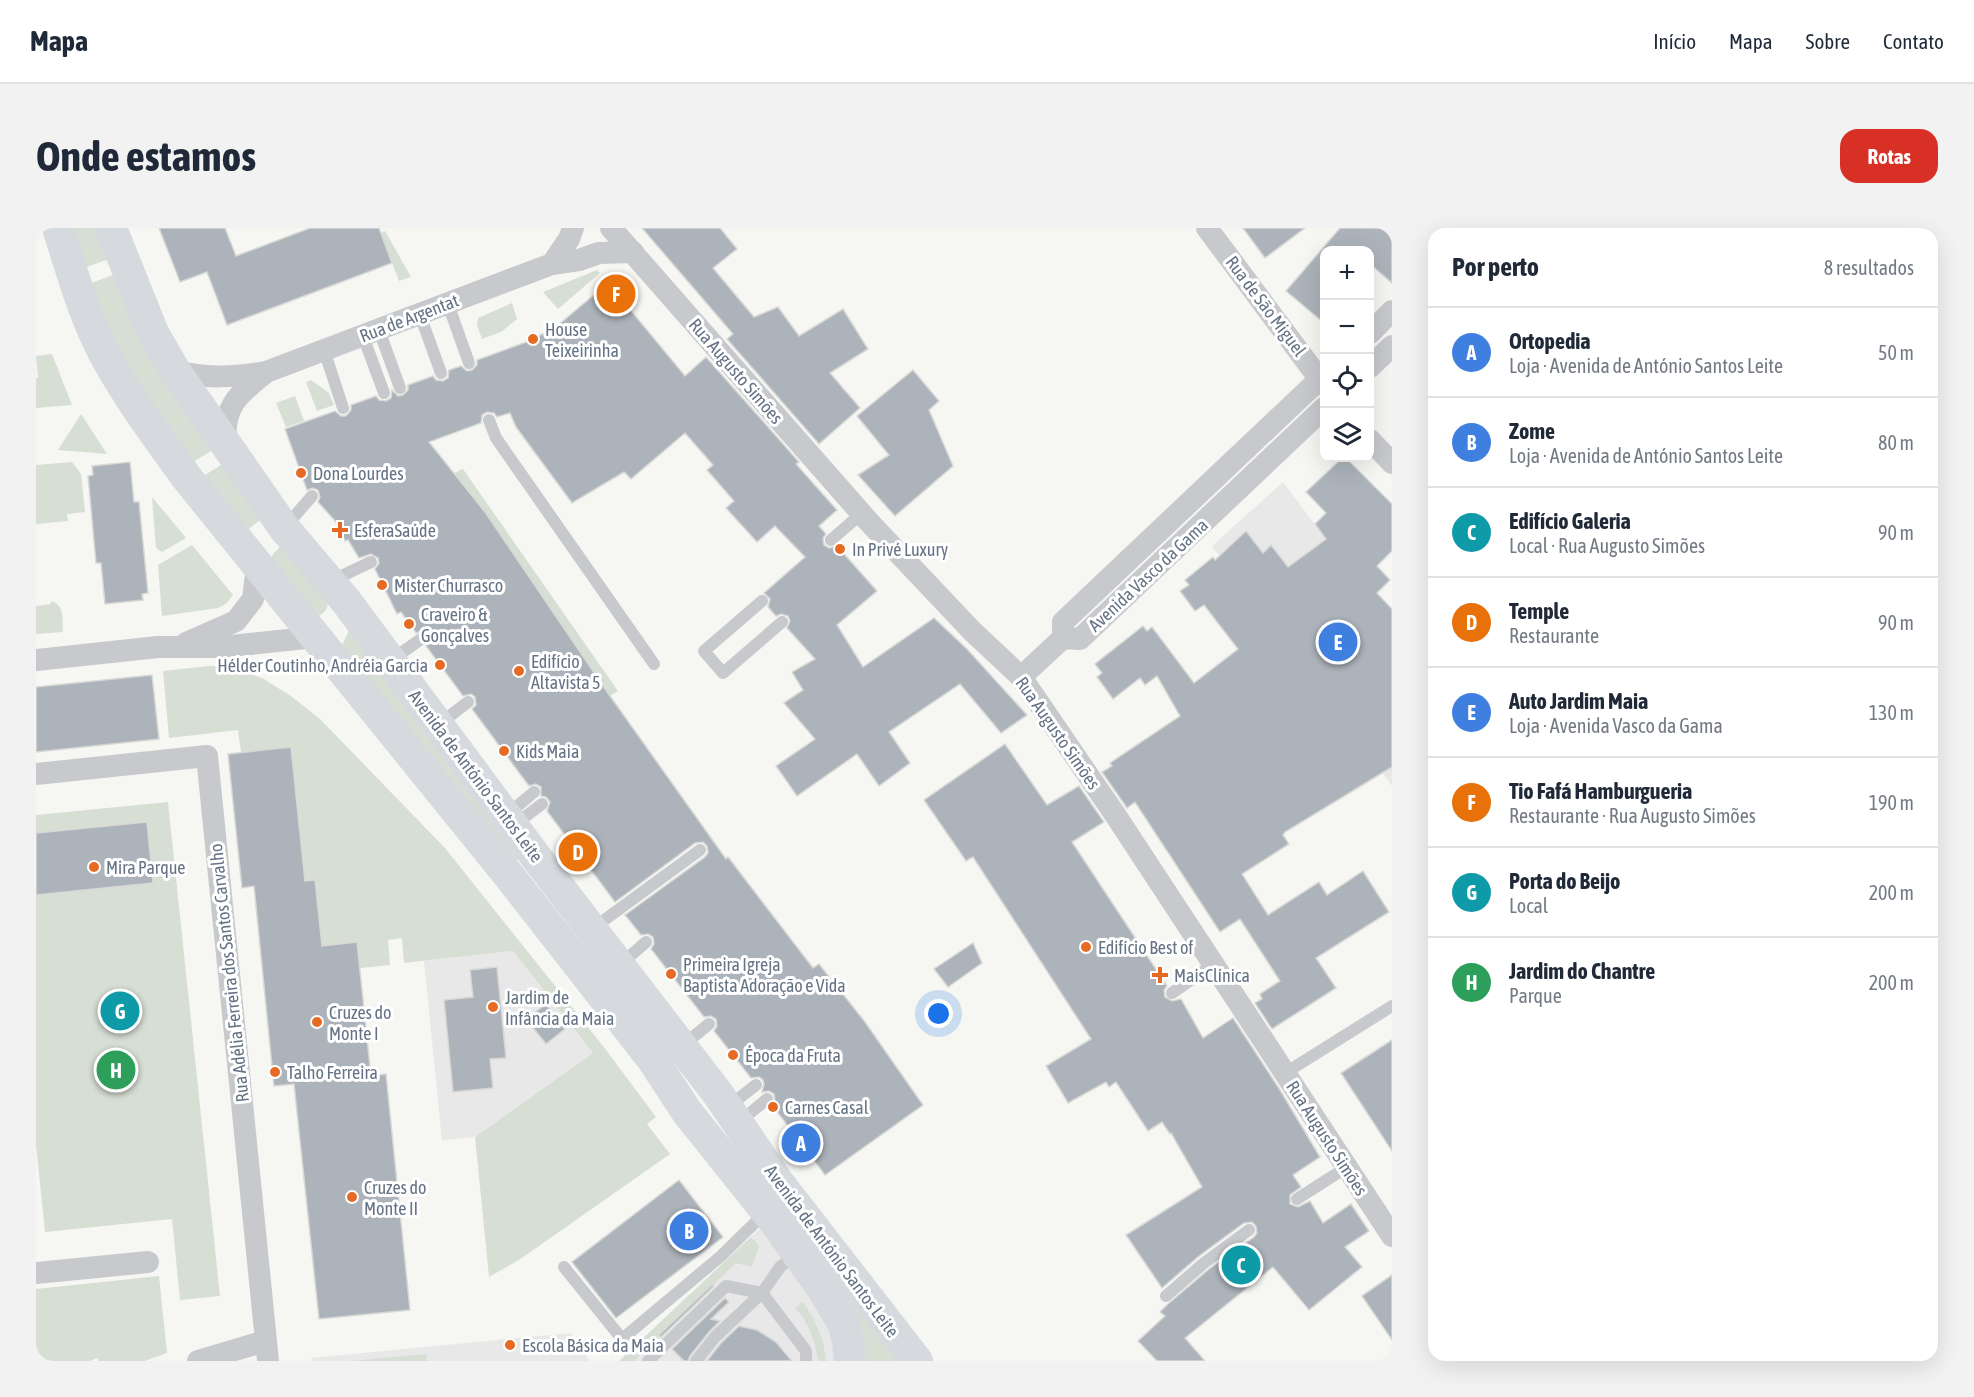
<!DOCTYPE html>
<html lang="pt">
<head>
<meta charset="utf-8">
<style>
	:root { --surface:#fff; --page:#f2f2f3; --text:#1f2937; --muted:#747a83; --line:#e0e1e3; --accent:#d93025 }
	body { margin:0; font-family:"Asap Condensed",sans-serif; background:var(--page); color:var(--text) }
	.controls { position:absolute; right:18px; top:18px; display:grid; overflow:hidden; border-radius:12px; box-shadow:0 6px 24px #0002 }
	.controls button { width:54px; height:54px; display:grid; place-items:center; padding:0; border:0; border-bottom:2px solid var(--line); background:var(--surface); color:var(--text); font:30px sans-serif }
	.you { position:absolute; left:903px; top:786px; width:21px; height:21px; margin:-15px; border:4px solid #fff; border-radius:50%; background:#1a73e8; box-shadow:0 0 0 9px #1a73e833 }
	.badge { display:grid; place-items:center; width:39px; height:39px; border-radius:50%; background:var(--accent); color:#fff; font-size:20px; font-weight:700 }
	.pin { position:absolute; translate:-50% -50%; border:3px solid #fff; box-shadow:0 2px 6px #0006 }
	.list { margin:0; padding:0; list-style:none }
	h2 { display:flex; justify-content:space-between; align-items:center; height:78px; margin:0; padding:0 24px; font-size:26px }
	h2 small { font-size:20px; font-weight:400; color:var(--muted) }
	.list li { display:grid; grid-template-columns:39px 1fr auto; gap:18px; align-items:center; box-sizing:border-box; height:90px; padding:0 24px; border-top:2px solid var(--line) }
	.list b { display:block; font-size:22px; white-space:nowrap }
	.list p { margin:0; font-size:20px; white-space:nowrap; color:var(--muted) }
	.list em { font-size:20px; font-style:normal; color:var(--muted) }
	.icon { flex:none; width:33px; height:33px; fill:none; stroke:currentColor; stroke-width:2; stroke-linecap:round; stroke-linejoin:round }
	.map { position:relative; flex:none; width:1356px; height:1133px; overflow:hidden; border-radius:18px }
	header { display:flex; align-items:center; gap:36px; box-sizing:border-box; height:84px; padding:0 30px; background:var(--surface); border-bottom:2px solid var(--line) }
	header strong { font-size:28px }
	nav { display:flex; gap:33px; margin-inline-start:auto; font-size:21px }
	.intro { display:flex; align-items:center; justify-content:space-between; box-sizing:border-box; height:144px; padding:0 36px }
	h1 { margin:0; font-size:42px }
	.button { padding:15px 27px; border-radius:18px; background:var(--accent); color:#fff; font-size:21px; font-weight:700 }
	main { display:flex; gap:36px; padding:0 36px }
	aside { flex:1; background:var(--surface); border-radius:18px; box-shadow:0 6px 24px #0002 }
	.map>svg:first-child { display:block }
	.built { fill:#e7e8e7 }
	.green { fill:#d7ded4 }
	.building { fill:#acb3ba; stroke:#d8d8d6; stroke-width:1.5 }
	.lines { fill:none; stroke-linecap:round; stroke-linejoin:round }
	.service { stroke:#c7c9cd; stroke-width:12 }
	.minor { stroke:#c7c9cd; stroke-width:22 }
	.secondary { stroke:#d6dadf; stroke-width:32 }
	.poi-dot { fill:#e76a24; stroke:#fff; stroke-width:2 }
	.labels { text-anchor:middle; dominant-baseline:central; stroke-width:6; stroke-linejoin:round; paint-order:stroke }
	.street-label { font-size:18px; fill:#657385; stroke:#fff }
	.poi-label { font-size:18px; fill:#657385; stroke:#fff; text-anchor:start }
</style>
</head>
<body>
<header>
<strong>Mapa</strong>
<nav><a>Início</a><a>Mapa</a><a>Sobre</a><a>Contato</a></nav>
</header>
<div class="intro"><h1>Onde estamos</h1><a class="button">Rotas</a></div>
<main>
<div class="map">
<svg width="1356" height="1133" viewBox="0 0 1356 1133">
	<rect width="100%" height="100%" fill="#f6f7f3"/>
	<g class="built">
		<polygon points="1247,254 1356,399 1356,558 1176,318"/>
		<polygon points="477,723 557,825 439,909 406,912 388,733"/>
		<polygon points="733,992 812,1133 583,1133 689,1033"/>
		<polygon points="535,1105 554,1133 276,1133 275,1130"/>
	</g>
	<g class="green">
		<polygon points="31,0 64,0 76,30 45,41"/>
		<polygon points="349,3 375,49 363,53 345,5"/>
		<polygon points="561,42 564,45 522,81 507,64"/>
		<polygon points="82,45 180,220 152,237 120,192 50,57"/>
		<polygon points="476,75 481,91 465,104 446,111 441,97 442,90"/>
		<polygon points="16,126 36,177 0,180 0,150 2,150 0,128"/>
		<polygon points="275,152 293,165 298,177 281,183 270,154"/>
		<polygon points="259,168 268,193 250,199 240,175"/>
		<polygon points="45,186 71,226 22,222"/>
		<polygon points="36,234 45,246 49,284 31,286 32,293 0,296 0,237"/>
		<polygon points="190,234 230,287 207,306 164,250"/>
		<polygon points="427,241 582,463 574,468 449,284 418,245"/>
		<polygon points="116,269 150,310 126,324 120,320"/>
		<polygon points="156,317 197,367 190,376 182,380 126,388 122,337"/>
		<path d="M244,319L292,375C291,383 287,386 280,389L235,331L237,326Z"/>
		<path d="M15,373C29,377 26,391 27,404L0,406V378L15,376Z"/>
		<polygon points="314,400 483,630 475,636 303,424"/>
		<polygon points="173,438 195,439 226,450 255,468 284,491 409,620 567,818 620,889 611,896 634,926 483,1032 453,1049 439,909 557,825 477,723 368,735 366,710 352,712 354,737 324,740 321,715 286,718 279,652 269,653 255,520 205,524 202,502 133,510 127,443"/>
		<polygon points="132,574 184,1068 144,1072 136,991 9,1004 0,917 0,587"/>
		<polygon points="715,1009 723,1018 716,1039 700,1035 598,1133 583,1133"/>
		<polygon points="123,1048 131,1125 109,1133 63,1133 61,1130 54,1133 0,1133 0,1061"/>
		<path d="M808,1053L869,1133H829C823,1103 820,1083 802,1058Z"/>
		<path d="M767,1074C780,1093 788,1110 790,1133H782C779,1113 773,1094 759,1080Z"/>
		<polygon points="390,1126 391,1133 317,1133"/>
	</g>
	<g class="building">
		<polygon points="123,0 189,0 200,28 274,0 343,0 356,35 191,97 171,44 144,54"/>
		<polygon points="606,0 684,0 701,21 677,40 718,89 742,79 763,108 807,81 832,121 794,145 824,180 783,216 691,111 697,106"/>
		<polygon points="1207,0 1269,0 1229,30"/>
		<polygon points="1304,0 1356,0 1356,55 1334,36 1334,22 1288,22 1288,95 1250,63"/>
		<polygon points="572,55 649,148 670,129 763,234 760,236 801,282 783,298 790,306 787,310 788,317 793,320 801,318 841,363 801,397 827,439 898,390 931,421 991,487 965,505 924,456 853,504 874,535 843,558 821,526 761,568 740,538 779,511 748,475 767,462 756,444 779,431 751,400 754,393 752,388 745,386 740,388 732,379 734,371 728,365 769,329 739,298 721,314 690,280 698,273 671,242 677,237 649,205 595,251 588,244 536,275 480,199 474,185 461,189 458,185 451,184 446,187 445,195 393,214 449,284 574,468 690,631 692,629 777,740 783,736 829,794 887,877 789,947 736,877 739,873 738,866 733,863 726,864 728,856 727,852 723,849 715,850 678,803 681,798 680,791 675,788 668,789 615,721 618,716 617,709 612,706 605,707 589,687 669,629 672,625 671,618 667,614 659,615 579,674 511,583 514,574 510,569 505,568 505,559 500,556 493,558 436,481 440,477 439,469 435,466 427,468 390,418 393,411 391,406 385,403 380,405 365,384 361,386 339,341 343,335 342,330 335,326 323,330 312,312 309,313 300,294 282,274 284,269 282,262 277,260 271,262 249,201 299,183 305,188 310,188 315,182 315,177 340,168 343,172 350,173 355,170 356,162 362,168 367,167 372,162 372,157 397,148 400,152 407,153 412,150 413,142 425,138 431,143 436,142 441,137 441,132 493,113 521,98"/>
		<polygon points="877,142 903,173 893,182 917,238 859,288 822,247 853,227 821,188"/>
		<polygon points="1306,230 1310,230 1356,276 1356,323 1341,338 1354,352 1341,365 1356,381 1356,539 1249,604 1247,607 1253,616 1206,646 1232,687 1283,654 1291,667 1327,643 1353,684 1280,730 1300,760 1236,801 1219,775 1226,771 1224,766 1244,753 1204,691 1184,704 1099,574 1091,580 1066,544 1076,538 1074,535 1144,488 1121,448 1109,457 1104,450 1077,471 1061,449 1066,445 1059,436 1107,398 1111,403 1116,399 1158,455 1202,421 1168,377 1159,383 1144,363 1153,357 1149,352 1177,329 1179,332 1210,303 1227,325 1235,317 1252,339 1290,311 1279,296 1290,285 1270,264"/>
		<polygon points="94,234 98,274 103,274 112,365 106,366 107,372 69,376 65,335 60,335 52,248 57,247 56,238"/>
		<polygon points="116,447 123,511 0,524 0,459"/>
		<polygon points="969,516 1011,577 1043,558 1068,594 1036,614 1131,758 1128,762 1129,769 1136,773 1145,771 1167,810 1197,790 1244,862 1284,929 1257,947 1265,959 1254,967 1254,976 1262,979 1274,973 1287,995 1315,976 1333,1003 1309,1019 1326,1039 1273,1082 1237,1039 1149,1110 1169,1133 1121,1133 1102,1113 1129,1088 1124,1084 1132,1076 1173,1041 1218,1009 1221,1005 1220,998 1216,994 1208,995 1163,1028 1126,1060 1090,1007 1166,959 1135,905 1134,906 1126,894 1112,903 1080,854 1073,859 1070,854 1032,875 1010,838 1055,811 937,629 930,633 888,572"/>
		<polygon points="255,519 269,653 279,652 286,718 321,714 335,848 350,846 374,1082 283,1091 258,856 238,858 218,658 206,660 192,526"/>
		<polygon points="111,594 117,655 0,667 0,605"/>
		<polygon points="937,715 946,735 912,759 898,741"/>
		<polygon points="461,739 470,830 454,831 457,860 417,864 408,772 437,769 434,742"/>
		<polygon points="510,776 529,801 510,816 490,791"/>
		<polygon points="1356,812 1356,923 1305,845"/>
		<polygon points="643,952 687,1009 580,1090 536,1034"/>
		<polygon points="1356,1047 1356,1112 1326,1068"/>
		<polygon points="676,1057 678,1058 625,1109 623,1107"/>
		<polygon points="689,1070 693,1074 675,1091 684,1093 673,1104 654,1128 652,1133 648,1133 636,1121"/>
		<polygon points="703,1098 721,1102 729,1107 740,1114 756,1133 671,1133 685,1115"/>
	</g>
	<g class="lines">
		<g class="service">
			<polyline points="412,76 433,135"/>
			<polyline points="384,87 405,145"/>
			<polyline points="343,102 364,160"/>
			<polyline points="327,108 348,165"/>
			<polyline points="288,122 307,180"/>
			<polyline points="453,192 460,210 618,436"/>
			<polyline points="249,299 276,268"/>
			<polyline points="795,312 825,286"/>
			<polyline points="295,353 335,334"/>
			<polyline points="726,373 668,423 687,445 746,394"/>
			<polyline points="354,433 385,411"/>
			<polyline points="402,497 432,474"/>
			<polyline points="471,587 498,564"/>
			<polyline points="478,597 506,576"/>
			<polyline points="556,701 664,622"/>
			<polyline points="584,737 610,714"/>
			<polyline points="1136,765 1178,736"/>
			<polyline points="646,818 673,796"/>
			<polyline points="1249,845 1356,778"/>
			<polyline points="693,878 720,857"/>
			<polyline points="702,895 731,871"/>
			<polyline points="1261,971 1311,939"/>
			<polyline points="528,1039 586,1111 685,1028 730,984"/>
			<polyline points="1130,1068 1168,1035 1213,1002"/>
			<polyline points="612,1133 690,1058 726,1065 770,1123 770,1133"/>
			<polyline points="660,1133 679,1109 726,1065 744,1039 761,1026"/>
		</g>
		<g class="minor">
			<polyline points="575,0 833,294 936,403 985,449 1080,588 1356,1008"/>
			<polyline points="1171,0 1288,157"/>
			<polyline points="516,36 533,11 537,0"/>
			<polyline points="1334,105 1356,83"/>
			<polyline points="1334,139 1356,118"/>
			<path d="M139,143C170,151 199,149 230,144L516,36L543,32L563,25L597,24"/>
			<polyline points="1334,212 1356,235"/>
			<path d="M190,218C186,180 201,167 229,145"/>
			<polyline points="1027,410 1027,394 1288,147"/>
			<polyline points="150,415 200,393 217,371 221,338"/>
			<polyline points="0,432 122,419 185,419 280,409"/>
			<polyline points="985,449 1027,410 1044,411 1288,180"/>
			<polyline points="0,546 171,528 232,1133"/>
			<polyline points="0,1045 112,1034"/>
			<polyline points="162,1133 229,1113"/>
		</g>
		<g class="secondary">
			<path d="M22,0C36,43 48,89 70,129C93,171 123,211 151,250L474,649L617,832L651,884L742,998L786,1060L807,1095L812,1113L814,1133"/>
			<polyline points="75,0 117,105 139,143 248,300 310,373 500,629 682,866 742,954 881,1133"/>
		</g>
	</g>
	<g class="poi-dot">
		<circle cx="497" cy="111" r="6"/>
		<circle cx="265" cy="245" r="6"/>
		<path d="M301 293h6v6h6v6h-6v6h-6v-6h-6v-6h6z"/>
		<circle cx="804" cy="321" r="6"/>
		<circle cx="346" cy="357" r="6"/>
		<circle cx="373" cy="396" r="6"/>
		<circle cx="404" cy="437" r="6"/>
		<circle cx="483" cy="443" r="6"/>
		<circle cx="468" cy="523" r="6"/>
		<circle cx="58" cy="639" r="6"/>
		<circle cx="1050" cy="719" r="6"/>
		<circle cx="635" cy="746" r="6"/>
		<path d="M1121 738h6v6h6v6h-6v6h-6v-6h-6v-6h6z"/>
		<circle cx="457" cy="779" r="6"/>
		<circle cx="281" cy="794" r="6"/>
		<circle cx="697" cy="827" r="6"/>
		<circle cx="239" cy="844" r="6"/>
		<circle cx="737" cy="879" r="6"/>
		<circle cx="316" cy="969" r="6"/>
		<circle cx="474" cy="1117" r="6"/>
	</g>
	<g class="labels">
		<g class="street-label">
			<text transform="translate(1230 78) rotate(53)">Rua de São Miguel</text>
			<text transform="translate(373 90) rotate(-21)">Rua de Argentat</text>
			<text transform="translate(700 143) rotate(49)">Rua Augusto Simões</text>
			<text transform="translate(1112 347) rotate(-43)">Avenida Vasco da Gama</text>
			<text transform="translate(1022 505) rotate(55)">Rua Augusto Simões</text>
			<text transform="translate(440 548) rotate(53)">Avenida de António Santos Leite</text>
			<text transform="translate(193 745) rotate(-96)">Rua Adélia Ferreira dos Santos Carvalho</text>
			<text transform="translate(1291 910) rotate(57)">Rua Augusto Simões</text>
			<text transform="translate(796 1023) rotate(53)">Avenida de António Santos Leite</text>
		</g>
		<g class="poi-label">
			<text x="509" y="101">House<tspan x="509" dy="21">Teixeirinha</tspan></text>
			<text x="277" y="245">Dona Lourdes</text>
			<text x="318" y="302">EsferaSaúde</text>
			<text x="816" y="321">In Privé Luxury</text>
			<text x="358" y="357">Mister Churrasco</text>
			<text x="385" y="386">Craveiro &amp;<tspan x="385" dy="21">Gonçalves</tspan></text>
			<text x="495" y="433">Edifício<tspan x="495" dy="21">Altavista 5</tspan></text>
			<text x="392" y="437" text-anchor="end">Hélder Coutinho, Andréia Garcia</text>
			<text x="480" y="523">Kids Maia</text>
			<text x="70" y="639">Mira Parque</text>
			<text x="1062" y="719">Edifício Best of</text>
			<text x="647" y="736">Primeira Igreja<tspan x="647" dy="21">Baptista Adoração e Vida</tspan></text>
			<text x="1138" y="747">MaisClínica</text>
			<text x="469" y="769">Jardim de<tspan x="469" dy="21">Infância da Maia</tspan></text>
			<text x="293" y="784">Cruzes do<tspan x="293" dy="21">Monte I</tspan></text>
			<text x="709" y="827">Época da Fruta</text>
			<text x="251" y="844">Talho Ferreira</text>
			<text x="749" y="879">Carnes Casal</text>
			<text x="328" y="959">Cruzes do<tspan x="328" dy="21">Monte II</tspan></text>
			<text x="486" y="1117">Escola Básica da Maia</text>
		</g>
	</g>
</svg>
<div class="controls">
<button>+</button>
<button>−</button>
<button><svg class="icon" aria-label="locate" viewBox="0 0 24 24"><circle cx="12" cy="12" r="6"/><path d="M12 2v4M12 18v4M2 12h4M18 12h4"/></svg></button>
<button><svg class="icon" aria-label="layers" viewBox="0 0 24 24"><path d="M12 4l9 5-9 5-9-5zM3 14l9 5 9-5"/></svg></button>
</div>
<div class="you"></div>
<div class="pin badge" style="left:765px;top:915px;background:#3f7fe0">A</div>
<div class="pin badge" style="left:653px;top:1003px;background:#3f7fe0">B</div>
<div class="pin badge" style="left:1205px;top:1037px;background:#0f9aa8">C</div>
<div class="pin badge" style="left:542px;top:624px;background:#e8710a">D</div>
<div class="pin badge" style="left:1302px;top:414px;background:#3f7fe0">E</div>
<div class="pin badge" style="left:580px;top:66px;background:#e8710a">F</div>
<div class="pin badge" style="left:84px;top:783px;background:#0f9aa8">G</div>
<div class="pin badge" style="left:80px;top:842px;background:#2e9e5b">H</div>
</div>
<aside>
<h2>Por perto<small>8 resultados</small></h2>
<ul class="list">
<li><span class="badge" style="background:#3f7fe0">A</span><div><b>Ortopedia</b><p>Loja · Avenida de António Santos Leite</p></div><em>50 m</em></li>
<li><span class="badge" style="background:#3f7fe0">B</span><div><b>Zome</b><p>Loja · Avenida de António Santos Leite</p></div><em>80 m</em></li>
<li><span class="badge" style="background:#0f9aa8">C</span><div><b>Edifício Galeria</b><p>Local · Rua Augusto Simões</p></div><em>90 m</em></li>
<li><span class="badge" style="background:#e8710a">D</span><div><b>Temple</b><p>Restaurante</p></div><em>90 m</em></li>
<li><span class="badge" style="background:#3f7fe0">E</span><div><b>Auto Jardim Maia</b><p>Loja · Avenida Vasco da Gama</p></div><em>130 m</em></li>
<li><span class="badge" style="background:#e8710a">F</span><div><b>Tio Fafá Hamburgueria</b><p>Restaurante · Rua Augusto Simões</p></div><em>190 m</em></li>
<li><span class="badge" style="background:#0f9aa8">G</span><div><b>Porta do Beijo</b><p>Local</p></div><em>200 m</em></li>
<li><span class="badge" style="background:#2e9e5b">H</span><div><b>Jardim do Chantre</b><p>Parque</p></div><em>200 m</em></li>
</ul>
</aside>
</main>
</body>
</html>
